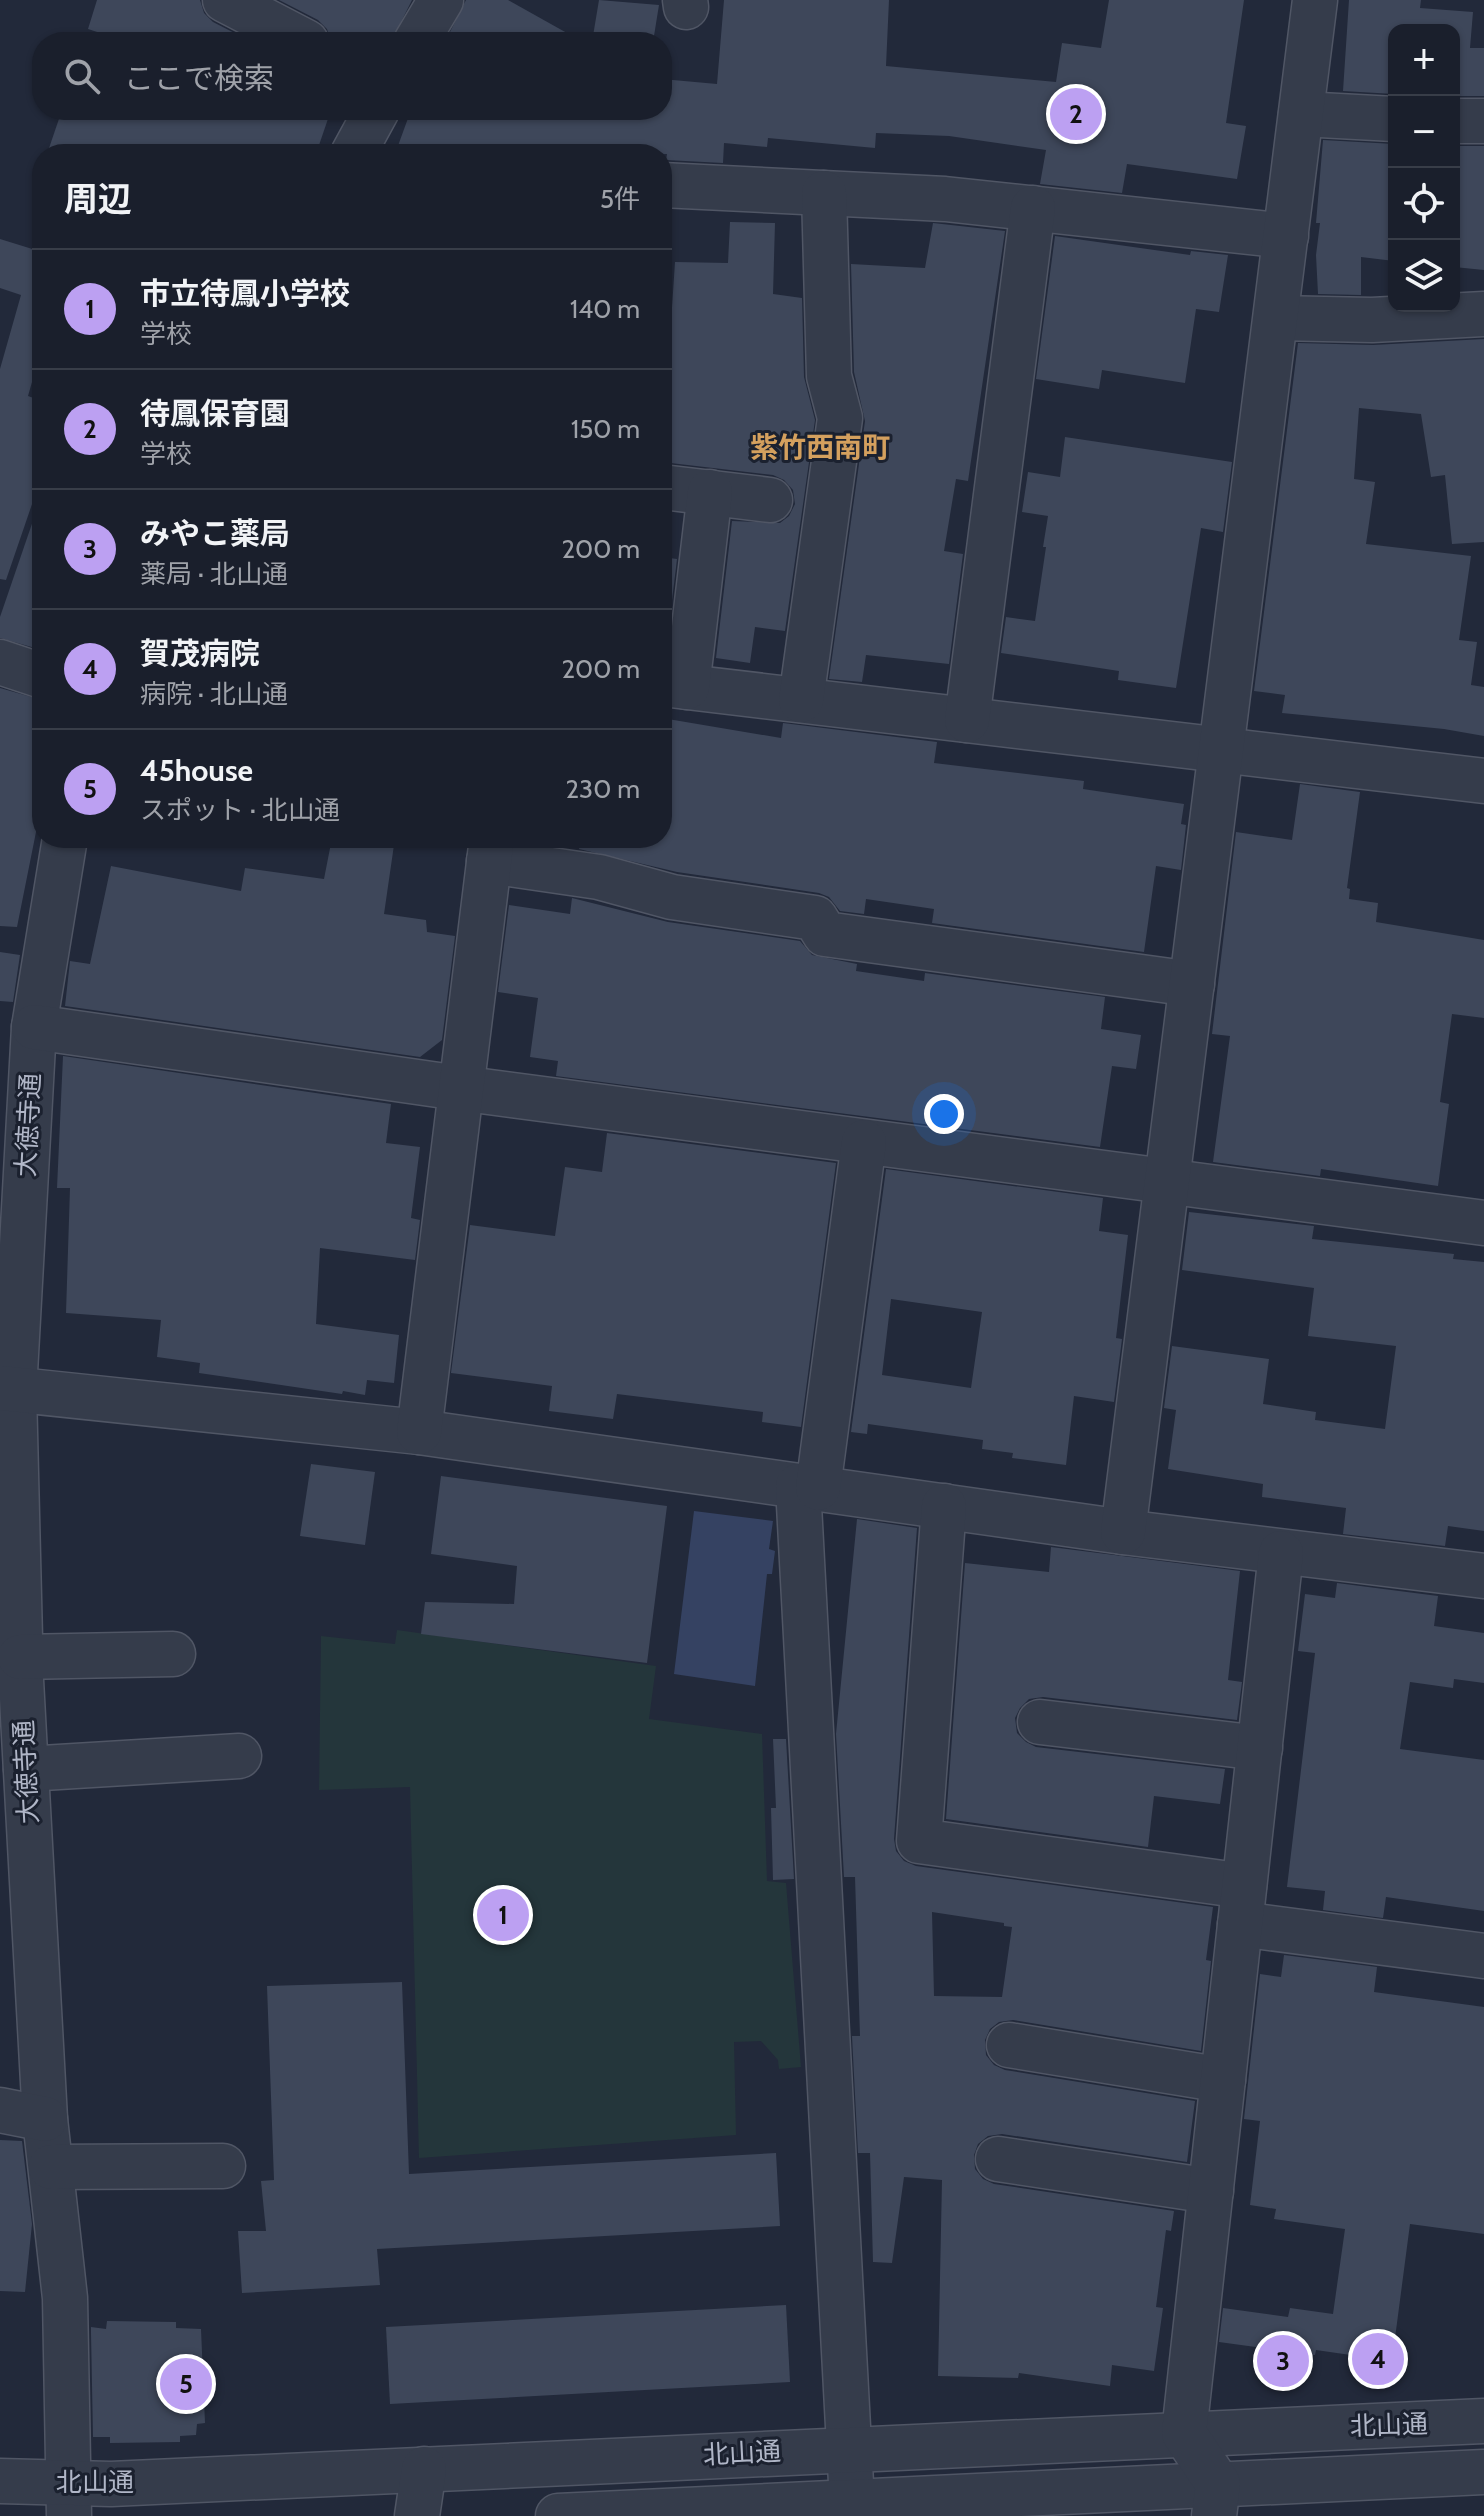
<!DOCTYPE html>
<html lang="ja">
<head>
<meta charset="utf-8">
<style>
	:root { --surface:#1a1f2c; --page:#272c38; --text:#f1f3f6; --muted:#9fa2a9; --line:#383d48; --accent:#bca0f2 }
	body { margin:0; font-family:Cabin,"Noto Sans JP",sans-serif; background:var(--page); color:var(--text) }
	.controls { position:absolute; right:24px; top:24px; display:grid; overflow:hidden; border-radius:16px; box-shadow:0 2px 6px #0004 }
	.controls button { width:72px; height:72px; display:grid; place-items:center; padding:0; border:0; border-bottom:2px solid var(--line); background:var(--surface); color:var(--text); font:40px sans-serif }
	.you { position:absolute; left:944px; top:1114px; width:28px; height:28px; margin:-20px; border:6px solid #fff; border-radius:50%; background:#1a73e8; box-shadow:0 0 0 12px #1a73e833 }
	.badge { display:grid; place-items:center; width:52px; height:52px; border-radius:50%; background:var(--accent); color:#111; font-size:26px; font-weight:700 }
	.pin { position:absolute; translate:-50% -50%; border:4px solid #fff; box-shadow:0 2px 8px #0006 }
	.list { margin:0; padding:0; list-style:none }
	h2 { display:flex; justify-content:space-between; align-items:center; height:104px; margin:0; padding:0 32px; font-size:34px }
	h2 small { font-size:26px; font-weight:400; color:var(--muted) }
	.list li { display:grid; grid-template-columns:52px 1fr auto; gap:24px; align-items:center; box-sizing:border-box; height:120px; padding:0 32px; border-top:2px solid var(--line) }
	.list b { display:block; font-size:30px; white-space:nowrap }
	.list p { margin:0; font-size:26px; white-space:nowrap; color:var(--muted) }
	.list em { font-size:26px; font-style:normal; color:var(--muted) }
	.icon { flex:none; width:44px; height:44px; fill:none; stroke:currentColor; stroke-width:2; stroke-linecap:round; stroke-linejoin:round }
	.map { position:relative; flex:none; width:1484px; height:2516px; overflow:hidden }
	.search { position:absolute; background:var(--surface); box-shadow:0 2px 6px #0004; left:32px; top:32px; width:640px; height:88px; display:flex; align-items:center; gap:20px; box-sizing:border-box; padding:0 28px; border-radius:32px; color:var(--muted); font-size:30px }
	.panel { position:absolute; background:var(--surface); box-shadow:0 2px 6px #0004; left:32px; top:144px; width:640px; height:704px; border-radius:32px }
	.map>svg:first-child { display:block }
	.green { fill:#24363b }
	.water { fill:#354262 }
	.building { fill:#3e475a; fill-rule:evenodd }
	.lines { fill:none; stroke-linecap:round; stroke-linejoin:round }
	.minor-casing { stroke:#505665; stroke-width:47 }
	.minor { stroke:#353c4b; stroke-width:44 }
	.labels { text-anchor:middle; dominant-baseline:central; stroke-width:6; stroke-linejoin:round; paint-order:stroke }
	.street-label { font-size:26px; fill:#b0b6c7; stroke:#1b212f }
	.neighbourhood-label { font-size:28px; font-weight:bold; fill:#d4a05e; stroke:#1b212f }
</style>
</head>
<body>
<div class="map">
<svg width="1484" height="2516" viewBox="0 0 1484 2516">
	<rect width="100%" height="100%" fill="#22293a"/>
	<polygon class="green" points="397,1630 656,1666 649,1719 762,1734 767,1881 786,1883 801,2067 779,2069 778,2060 761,2041 734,2042 736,2135 419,2158 410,1787 319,1790 321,1636 395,1644"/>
	<polygon class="water" points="694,1511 773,1521 769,1549 775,1551 772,1574 767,1574 755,1686 674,1674"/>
	<g class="building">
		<polygon points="97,0 200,0 204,13 213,22 252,42 128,42 88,29"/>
		<polygon points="279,0 412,0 391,42 331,42 327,29 318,20"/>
		<polygon points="466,0 508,0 583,42 445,42"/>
		<polygon points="599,0 659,5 653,42 592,42"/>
		<polygon points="724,0 889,0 886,66 1056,82 1062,43 1101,48 1109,0 1244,0 1226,123 1246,126 1237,179 1127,164 1122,193 1040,184 1046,150 949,136 876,133 875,148 768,138 767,147 724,143 723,163 666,160 667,154 395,154 411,110 662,110 662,79 717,84"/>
		<polygon points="1349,0 1421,0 1420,8 1473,12 1470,48 1484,48 1484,96 1454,96 1454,30 1394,30 1394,94 1343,91"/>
		<polygon points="62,110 331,110 316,154 47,154"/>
		<polygon points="1323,140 1394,144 1394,261 1361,257 1361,295 1318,294 1316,255 1320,223 1316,223"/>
		<polygon points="1454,146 1484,146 1484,270 1454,267"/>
		<polygon points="730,222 775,223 773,294 802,298 804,377 815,420 785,631 755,627 750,663 716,658 732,521 780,523 789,516 795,504 793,490 784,480 773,475 662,462 662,368 668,368 675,262 728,263"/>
		<polygon points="933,223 1005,231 968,481 956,479 944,551 963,554 949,664 866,655 862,682 829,679 865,421 854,372 851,264 925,268"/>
		<polygon points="1055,236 1190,255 1191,251 1228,255 1219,312 1196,309 1185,383 1102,370 1099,389 1036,379"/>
		<polygon points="0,239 42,252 42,347 28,396 42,401 42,475 6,580 0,579 0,369 21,295 0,288"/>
		<polygon points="1484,339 1484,542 1452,544 1445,475 1431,477 1421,414 1359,408 1354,479 1375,482 1366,544 1471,556 1459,640 1477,642 1471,685 1484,687 1484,736 1444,729 1282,713 1285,695 1254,691 1298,343 1373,345"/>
		<polygon points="1065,437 1232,462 1223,532 1201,528 1176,688 1118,680 1119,671 1001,653 1006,617 1035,621 1046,547 1043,547 1048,516 1022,512 1028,472 1060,477"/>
		<polygon points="36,512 42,513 42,650 0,638 0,617"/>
		<polygon points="662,557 677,559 666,650 662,650"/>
		<polygon points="0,688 42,700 42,823 38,822 17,927 0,926"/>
		<polygon points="662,718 781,738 783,723 937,742 934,763 1084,781 1083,789 1184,804 1181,824 1186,825 1181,870 1156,866 1144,952 932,923 934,909 866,899 864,914 840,911 829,897 819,893 677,872 579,849 581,838 662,838"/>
		<polygon points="1300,784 1360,792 1347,888 1350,889 1349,899 1378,903 1376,922 1484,940 1484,1018 1452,1014 1440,1102 1449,1104 1438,1186 1321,1169 1320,1176 1213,1162 1230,1036 1212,1034 1236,832 1292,840"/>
		<polygon points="332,838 395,838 384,914 426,920 427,932 455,936 442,1040 420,1057 65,1006 70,961 90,964 111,866 241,891 245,868 324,879"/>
		<polygon points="572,898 668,922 800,941 812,955 857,964 856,971 924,981 925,973 1105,997 1101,1029 1141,1035 1136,1069 1112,1066 1100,1147 556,1076 558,1061 530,1057 538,998 498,992 509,905 570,914"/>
		<polygon points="0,952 20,955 13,1002 0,1001"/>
		<polygon points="63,1056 391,1104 386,1143 420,1147 411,1218 420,1220 415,1260 320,1248 316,1324 399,1335 394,1383 367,1380 365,1395 343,1391 342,1394 199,1373 200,1363 157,1357 161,1320 66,1313 70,1188 57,1188"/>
		<polygon points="607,1133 836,1163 801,1427 762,1422 763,1412 617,1394 613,1419 549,1411 552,1386 451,1373 470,1225 555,1236 565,1167 602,1172"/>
		<path d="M886,1169L1103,1198L1099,1231L1128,1235L1116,1338L1122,1339L1114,1402L1074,1396L1066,1465L1012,1458L1013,1453L982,1449L983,1440L868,1424L867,1434L851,1432ZM891,1299L982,1312L971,1388L882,1375Z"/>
		<polygon points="1189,1212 1314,1226 1312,1239 1454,1254 1453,1259 1484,1262 1484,1531 1448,1526 1445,1546 1343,1534 1346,1508 1262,1497 1263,1484 1168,1469 1176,1410 1164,1408 1172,1346 1269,1359 1263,1404 1316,1412 1315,1420 1385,1429 1396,1346 1308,1336 1314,1288 1182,1270"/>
		<polygon points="311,1464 375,1472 365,1545 300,1536"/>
		<polygon points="441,1476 667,1506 647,1663 421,1634 425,1602 514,1604 517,1566 431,1554"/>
		<path d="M857,1519L917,1528L894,1839L896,1851L904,1861L916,1866L1213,1907L1206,1960L1211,1961L1201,2051L1013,2020L999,2022L990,2029L985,2040L986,2055L994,2065L1005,2070L1195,2101L1187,2162L1002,2134L988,2136L978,2144L974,2155L975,2169L983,2179L994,2184L1174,2211L1171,2231L1166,2230L1156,2307L1163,2308L1154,2371L1112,2365L1110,2386L1019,2373L1018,2378L938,2376L942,2180L904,2177L892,2263L873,2262L870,2153H858L852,2036H860L855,1877H844L836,1734ZM932,1912L1004,1923V1926L1012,1927L1002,1997L934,1996Z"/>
		<polygon points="1051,1547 1240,1571 1228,1680 1242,1682 1237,1720 1043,1697 1029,1699 1020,1708 1015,1718 1017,1733 1026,1742 1036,1747 1225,1769 1220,1804 1154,1796 1148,1847 946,1819 965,1563 1049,1572"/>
		<polygon points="1337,1583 1438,1596 1434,1626 1484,1633 1484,1683 1454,1679 1453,1688 1410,1682 1400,1749 1484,1760 1484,1911 1386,1897 1383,1918 1323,1910 1325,1891 1287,1887 1315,1653 1298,1651 1305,1594 1335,1598"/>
		<polygon points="773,1739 786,1739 794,1879 773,1880 771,1808 776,1808"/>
		<polygon points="1284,1955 1377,1967 1374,1992 1484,2007 1484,2234 1410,2224 1392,2361 1316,2350 1315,2355 1219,2342 1223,2308 1288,2317 1290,2308 1333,2314 1345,2229 1274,2219 1276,2209 1250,2205 1260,2121 1244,2119 1260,1974 1281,1977"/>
		<polygon points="402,1982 409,2174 776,2153 780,2226 377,2249 380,2285 242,2293 238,2231 266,2231 261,2181 274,2180 267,1986"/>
		<polygon points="0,2140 22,2141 32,2224 25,2292 0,2291"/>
		<polygon points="786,2305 790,2382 390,2404 386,2327"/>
		<polygon points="107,2321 176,2322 176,2328 201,2329 205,2423 197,2424 196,2435 180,2436 180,2442 110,2443 110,2437 93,2437 91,2333 91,2327 106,2329"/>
	</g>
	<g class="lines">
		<defs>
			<g id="minor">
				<polyline points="225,0 306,42"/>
				<polyline points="685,0 686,7"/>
				<polyline points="416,42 441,0"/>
				<polyline points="1301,114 1394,119"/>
				<polyline points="1454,121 1484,121"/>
				<polyline points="353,154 377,110"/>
				<polyline points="662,185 945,199 1286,236"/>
				<polyline points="1276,318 1372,320 1484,314"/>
				<polyline points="662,487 770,500"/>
				<polyline points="0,662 42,676"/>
				<polyline points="662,684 1484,781"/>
				<polyline points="687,687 710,492"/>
				<polyline points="801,700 840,418 829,376 824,193"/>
				<polyline points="967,720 1033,208"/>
				<polyline points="65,838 34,1027 14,1391 21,1680 45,2119 65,2298 69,2516"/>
				<polyline points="489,861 599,877 672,897 815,918 825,934 1192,984"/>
				<polyline points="34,1027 459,1088 1484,1223"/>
				<polyline points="0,1388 419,1432 1123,1532 1484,1576"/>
				<polyline points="419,1432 492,838"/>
				<polyline points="798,1486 852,2502"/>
				<polyline points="818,1488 864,1142"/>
				<polyline points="944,1506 919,1841 1244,1886"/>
				<polyline points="1123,1532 1315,0"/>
				<polyline points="20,1657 173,1654"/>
				<polyline points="1040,1722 1260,1748"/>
				<polyline points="26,1769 239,1756"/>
				<polyline points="1240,1924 1484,1956"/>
				<polyline points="1009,2045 1223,2080"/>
				<polyline points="0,2110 45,2119"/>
				<polyline points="998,2159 1211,2191"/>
				<polyline points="51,2167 223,2166"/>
				<polyline points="0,2481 111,2484 1484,2421"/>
				<polyline points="417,2516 424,2469"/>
				<polyline points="558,2516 1484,2472"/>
				<polyline points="1214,2516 1218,2484 1184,2433 1281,1553"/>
			</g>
		</defs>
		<use href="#minor" class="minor-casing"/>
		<use href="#minor" class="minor"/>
	</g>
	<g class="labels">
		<g class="street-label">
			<text transform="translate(28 1125) rotate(-87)">大徳寺通</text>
			<text transform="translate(26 1772) rotate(-93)">大徳寺通</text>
			<text transform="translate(1389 2425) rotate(-2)">北山通</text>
			<text transform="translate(742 2453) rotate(-3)">北山通</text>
			<text x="95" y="2482">北山通</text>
		</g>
		<g class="neighbourhood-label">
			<text x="820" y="447">紫竹西南町</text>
		</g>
	</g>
</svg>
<div class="controls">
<button>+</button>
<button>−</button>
<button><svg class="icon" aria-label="locate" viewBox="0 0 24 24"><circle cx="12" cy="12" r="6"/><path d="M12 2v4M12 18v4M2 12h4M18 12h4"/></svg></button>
<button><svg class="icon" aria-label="layers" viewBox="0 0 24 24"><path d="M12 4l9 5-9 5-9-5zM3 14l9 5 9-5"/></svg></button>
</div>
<div class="you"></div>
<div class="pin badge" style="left:503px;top:1915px">1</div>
<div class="pin badge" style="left:1076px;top:114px">2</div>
<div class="pin badge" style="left:1283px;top:2361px">3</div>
<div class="pin badge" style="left:1378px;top:2359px">4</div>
<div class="pin badge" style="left:186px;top:2384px">5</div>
<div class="search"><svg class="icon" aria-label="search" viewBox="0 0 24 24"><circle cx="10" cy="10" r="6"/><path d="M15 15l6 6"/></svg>ここで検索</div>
<section class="panel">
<h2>周辺<small>5件</small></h2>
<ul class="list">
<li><span class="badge">1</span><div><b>市立待鳳小学校</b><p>学校</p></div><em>140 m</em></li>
<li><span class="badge">2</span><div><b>待鳳保育園</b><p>学校</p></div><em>150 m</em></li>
<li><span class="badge">3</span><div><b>みやこ薬局</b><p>薬局 · 北山通</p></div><em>200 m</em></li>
<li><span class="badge">4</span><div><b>賀茂病院</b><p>病院 · 北山通</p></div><em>200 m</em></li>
<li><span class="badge">5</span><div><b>45house</b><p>スポット · 北山通</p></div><em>230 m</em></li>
</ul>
</section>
</div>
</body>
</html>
